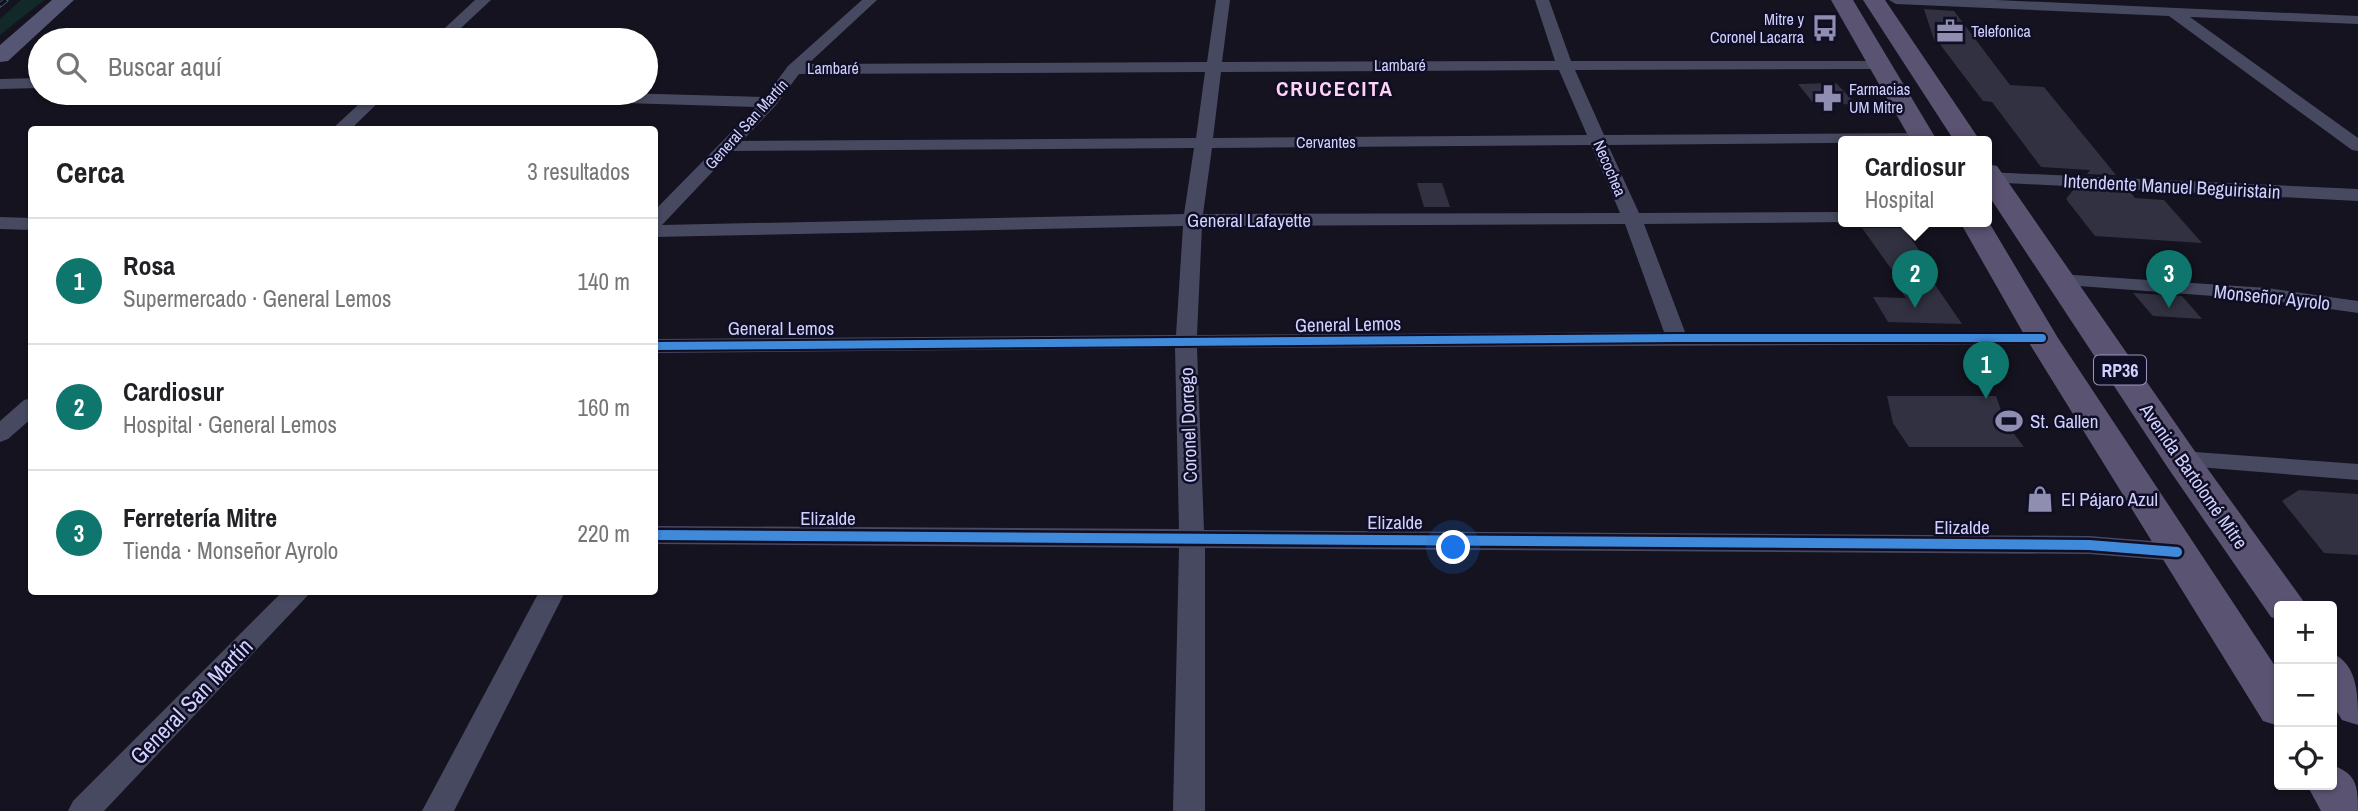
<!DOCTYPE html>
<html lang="es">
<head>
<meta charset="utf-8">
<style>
	:root { --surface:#fff; --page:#f6f6f6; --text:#202124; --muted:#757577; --line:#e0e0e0; --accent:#0f766e }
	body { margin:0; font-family:"Archivo Narrow",sans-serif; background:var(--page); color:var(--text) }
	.controls { position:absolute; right:21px; bottom:21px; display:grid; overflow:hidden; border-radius:7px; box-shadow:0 2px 5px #0004 }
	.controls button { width:63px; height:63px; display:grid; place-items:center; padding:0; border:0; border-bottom:2px solid var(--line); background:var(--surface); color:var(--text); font:35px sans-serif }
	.you { position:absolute; left:1454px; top:548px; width:24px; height:24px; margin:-18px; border:5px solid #fff; border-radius:50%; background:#1a73e8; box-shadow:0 0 0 10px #1a73e833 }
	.badge { display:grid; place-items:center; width:46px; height:46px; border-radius:50%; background:var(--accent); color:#fff; font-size:23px; font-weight:700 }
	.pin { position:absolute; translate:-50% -58px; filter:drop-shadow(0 2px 4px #0008) }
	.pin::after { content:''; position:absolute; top:37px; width:24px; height:21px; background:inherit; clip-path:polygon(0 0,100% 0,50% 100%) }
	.popup { position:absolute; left:1838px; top:136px; width:154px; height:91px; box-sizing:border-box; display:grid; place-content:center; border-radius:7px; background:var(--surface); filter:drop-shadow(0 2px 5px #0005); font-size:23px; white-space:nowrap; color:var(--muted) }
	.popup b { font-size:26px; color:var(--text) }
	.popup::after { content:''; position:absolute; left:50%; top:100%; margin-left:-14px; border:14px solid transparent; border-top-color:var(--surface) }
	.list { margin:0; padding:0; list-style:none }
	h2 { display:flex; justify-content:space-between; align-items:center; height:91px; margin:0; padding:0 28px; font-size:30px }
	h2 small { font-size:23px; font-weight:400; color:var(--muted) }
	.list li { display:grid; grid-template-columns:46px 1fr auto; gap:21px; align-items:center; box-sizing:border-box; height:126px; padding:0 28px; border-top:2px solid var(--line) }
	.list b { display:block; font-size:26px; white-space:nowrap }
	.list p { margin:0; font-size:23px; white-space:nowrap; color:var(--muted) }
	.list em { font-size:23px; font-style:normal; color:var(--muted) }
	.icon { flex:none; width:38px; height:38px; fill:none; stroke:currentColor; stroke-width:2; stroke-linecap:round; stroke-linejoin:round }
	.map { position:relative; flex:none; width:2358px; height:811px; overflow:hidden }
	.search { position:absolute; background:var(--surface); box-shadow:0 2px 5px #0004; left:28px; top:28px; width:630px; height:77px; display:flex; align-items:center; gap:18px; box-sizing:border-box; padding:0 24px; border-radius:38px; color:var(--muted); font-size:26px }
	.panel { position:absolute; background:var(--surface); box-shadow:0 2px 5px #0004; left:28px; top:126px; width:630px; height:469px; border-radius:7px }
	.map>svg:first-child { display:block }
	.green { fill:#112a29 }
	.building { fill:#323141 }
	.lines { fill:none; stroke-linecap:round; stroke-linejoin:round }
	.street { fill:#474960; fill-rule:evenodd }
	.secondary { fill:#555673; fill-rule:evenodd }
	.primary { fill:#5b5372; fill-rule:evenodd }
	.rail-casing { stroke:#405a68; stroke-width:5 }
	.rail { stroke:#0f0e24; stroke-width:3.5; stroke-dasharray:11; stroke-linecap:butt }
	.cycleway-far1-casing { stroke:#0f0e24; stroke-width:12 }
	.cycleway-casing { stroke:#0f0e24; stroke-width:15 }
	.cycleway-far1 { stroke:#408adc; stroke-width:8 }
	.cycleway { stroke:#408adc; stroke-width:10 }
	.labels { text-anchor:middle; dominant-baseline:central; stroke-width:5; stroke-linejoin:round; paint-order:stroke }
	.far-poi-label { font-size:16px; fill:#d1d1ff; stroke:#0f0e24; text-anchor:start }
	.far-street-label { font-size:16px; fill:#d1d1ff; stroke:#0f0e24 }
	.shield { fill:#0f0e24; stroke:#9796bd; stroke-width:2 }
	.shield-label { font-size:18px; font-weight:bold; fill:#d1d1ff }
	.street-label { font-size:19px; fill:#d1d1ff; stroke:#0f0e24 }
	.poi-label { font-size:19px; fill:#d1d1ff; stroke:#0f0e24; text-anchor:start }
	.far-district-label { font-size:21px; font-weight:bold; letter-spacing:2px; fill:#ffd3f4; stroke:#0f0e24 }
	.near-street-label { font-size:23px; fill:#d1d1ff; stroke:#0f0e24 }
</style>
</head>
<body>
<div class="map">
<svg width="2358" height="811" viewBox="0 0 2358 811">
	<rect width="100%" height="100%" fill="#14131f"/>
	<polygon class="green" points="21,0 44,0 0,35 0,19"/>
	<g class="building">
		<polygon points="1924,9 1954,11 2010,85 2044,87 2116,175 2087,174 2090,170 2041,167 1992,102 1983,101 1939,43 1935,43"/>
		<polygon points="1836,83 1856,104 1815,105 1798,84"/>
		<polygon points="1417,183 1442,183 1450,207 1424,207"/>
		<polygon points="2074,189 2130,192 2135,198 2164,200 2202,243 2095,236 2066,199"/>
		<polygon points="1862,228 1903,228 1925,258 1916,257 1962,324 1888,322 1873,297 1906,298 1891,277 1897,277"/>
		<polygon points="2133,293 2182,296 2202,319 2153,316"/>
		<polygon points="1887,396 1996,396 2005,422 2024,447 1909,447 1893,423"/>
		<polygon points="2299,490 2358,494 2358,555 2324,553 2282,501"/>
	</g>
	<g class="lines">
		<g class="street">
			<polygon points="475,0 491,0 448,40 432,40"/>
			<path d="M862,0H877L808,64L1207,62L1216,0H1230L1222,62L1555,61L1535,0H1549L1571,61H1885L1887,64L1885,67L1879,69L1575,70L1604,135L1923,133L1932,138L1929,142L1608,145L1639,213L1843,212V222H1849L1644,224L1685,332H2042L2050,333L2053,338L2050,343L2042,344L1197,348L1204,530L2089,536L2177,543L2186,545L2190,552L2186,559L2177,561L2089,554L1205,548V811H1173L1179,548L654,544V526L1179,529L1175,348L654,353V339L1176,335L1183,226L654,237V211L756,107L460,98L452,93H621L765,97L788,66ZM1559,70L1587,135L1213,138L1221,72ZM1205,72L1196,138L742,141L776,105L799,74ZM1591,145L1620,213L1203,214L1212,148ZM1194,148L1184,214L662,225L732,151ZM1625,224L1664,332L1197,335L1202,226Z"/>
			<polygon points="1889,0 1996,0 2358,16 2358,24 2190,17 2358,138 2358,151 2352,150 2169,16 1896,4"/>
			<polygon points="40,78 40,88 0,89 0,79"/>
			<polygon points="371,93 388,93 350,130 331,130"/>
			<polygon points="1987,172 2358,189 2358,201 1987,182"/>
			<polygon points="0,217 32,218 32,230 0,229"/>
			<polygon points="2059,274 2267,288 2358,301 2358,313 2267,300 2052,284 2049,280 2052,276"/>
			<polygon points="32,398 32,418 8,439 0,442 0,421 24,400"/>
			<polygon points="2181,451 2358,464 2358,480 2173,465 2169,459 2173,453"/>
			<polygon points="282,592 311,592 104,811 68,811 73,801"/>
			<polygon points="539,592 565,592 454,811 422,811"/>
		</g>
		<polygon class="secondary" points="52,0 74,0 8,61 0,62 0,45"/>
		<g class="primary">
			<polygon points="1831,0 1853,0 1938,142 1912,142"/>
			<polygon points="1863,0 1885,0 1981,142 1955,142"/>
			<polygon points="1987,164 1997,166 2194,450 2307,606 2279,606 2279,620 2271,617 2168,468 1987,193"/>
			<polygon points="1987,219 2058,338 2279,672 2279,726 2263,721 2026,338 1960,222 1987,222"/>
			<path d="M2332,653C2358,665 2358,694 2358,725L2342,720L2332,704Z"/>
			<path d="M2332,765C2357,774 2358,786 2358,811H2321L2307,785H2332Z"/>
		</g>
		<defs>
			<polyline id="rail" points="0,5 6,0"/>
		</defs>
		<use href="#rail" class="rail-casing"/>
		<use href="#rail" class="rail"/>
		<defs>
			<polyline id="cycleway-far1" points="654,346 1677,338 2042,338"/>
			<polyline id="cycleway" points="654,535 2089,545 2177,552"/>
		</defs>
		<use href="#cycleway-far1" class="cycleway-far1-casing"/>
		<use href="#cycleway" class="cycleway-casing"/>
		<use href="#cycleway-far1" class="cycleway-far1"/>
		<use href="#cycleway" class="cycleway"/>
	</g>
	<defs>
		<symbol id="bus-bare" viewBox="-9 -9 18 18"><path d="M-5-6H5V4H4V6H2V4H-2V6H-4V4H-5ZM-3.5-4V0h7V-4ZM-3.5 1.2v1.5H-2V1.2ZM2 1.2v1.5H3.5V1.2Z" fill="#8f8eb1" stroke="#0f0e24" stroke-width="2.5" paint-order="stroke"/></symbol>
		<symbol id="office-bare" viewBox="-9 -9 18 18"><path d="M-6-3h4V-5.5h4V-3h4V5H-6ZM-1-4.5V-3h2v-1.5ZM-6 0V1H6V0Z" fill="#8f8eb1" stroke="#0f0e24" stroke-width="2.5" paint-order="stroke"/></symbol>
		<symbol id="pharmacy-bare" viewBox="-9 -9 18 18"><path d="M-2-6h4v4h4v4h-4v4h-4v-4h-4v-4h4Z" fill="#8f8eb1" stroke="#0f0e24" stroke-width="2.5" paint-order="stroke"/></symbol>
		<symbol id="stadium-bare" viewBox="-9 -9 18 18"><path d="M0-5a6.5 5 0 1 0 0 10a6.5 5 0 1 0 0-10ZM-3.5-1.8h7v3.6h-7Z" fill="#8f8eb1" stroke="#0f0e24" stroke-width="2.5" paint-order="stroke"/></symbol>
		<symbol id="shop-bare" viewBox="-9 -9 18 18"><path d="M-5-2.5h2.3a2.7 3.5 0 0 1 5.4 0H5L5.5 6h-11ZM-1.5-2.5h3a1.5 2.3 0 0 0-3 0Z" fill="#8f8eb1" stroke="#0f0e24" stroke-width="2.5" paint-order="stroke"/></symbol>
	</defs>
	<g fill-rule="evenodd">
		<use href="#bus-bare" x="1806" y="9" width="38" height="38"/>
		<use href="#office-bare" x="1931" y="12" width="38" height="38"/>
		<use href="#pharmacy-bare" x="1809" y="79" width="38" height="38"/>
		<use href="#stadium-bare" x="1990" y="402" width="38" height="38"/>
		<use href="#shop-bare" x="2021" y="480" width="38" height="38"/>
	</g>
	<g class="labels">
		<g class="far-poi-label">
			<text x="1804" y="19" text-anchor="end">Mitre y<tspan x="1804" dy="18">Coronel Lacarra</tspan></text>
			<text x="1971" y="31">Telefonica</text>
			<text x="1849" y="89">Farmacias<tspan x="1849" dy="18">UM Mitre</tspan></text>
		</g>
		<g class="far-street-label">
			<text x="1400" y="65">Lambaré</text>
			<text x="833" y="68">Lambaré</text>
			<text transform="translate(746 124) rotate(-48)">General San Martín</text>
			<text x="1326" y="142">Cervantes</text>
			<text transform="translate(1610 168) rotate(67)">Necochea</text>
		</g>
		<rect class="shield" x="2094" y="355.5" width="52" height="29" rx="5"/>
		<g class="shield-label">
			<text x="2120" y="370">RP36</text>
		</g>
		<g class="street-label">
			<text transform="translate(2172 186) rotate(3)">Intendente Manuel Beguiristain</text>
			<text x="1249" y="220">General Lafayette</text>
			<text transform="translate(2272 297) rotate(6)">Monseñor Ayrolo</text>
			<text transform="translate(1348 324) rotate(-1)">General Lemos</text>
			<text x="781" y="328">General Lemos</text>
			<text transform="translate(1188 425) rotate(-92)">Coronel Dorrego</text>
			<text transform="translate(2194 476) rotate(55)">Avenida Bartolomé Mitre</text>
			<text x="828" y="518">Elizalde</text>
			<text x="1395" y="522">Elizalde</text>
			<text x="1962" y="527">Elizalde</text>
		</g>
		<g class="poi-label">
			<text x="2030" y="421">St. Gallen</text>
			<text x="2061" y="499">El Pájaro Azul</text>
		</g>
		<g class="far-district-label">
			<text x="1335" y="88">CRUCECITA</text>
		</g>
		<g class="near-street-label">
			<text transform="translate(191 701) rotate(-46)">General San Martín</text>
		</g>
	</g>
</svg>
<div class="controls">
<button>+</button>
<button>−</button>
<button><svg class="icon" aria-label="locate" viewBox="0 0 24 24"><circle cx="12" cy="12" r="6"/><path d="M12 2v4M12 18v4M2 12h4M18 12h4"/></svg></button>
</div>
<div class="you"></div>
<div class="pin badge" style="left:1986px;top:399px">1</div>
<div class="pin badge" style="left:1915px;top:308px">2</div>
<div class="popup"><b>Cardiosur</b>Hospital</div>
<div class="pin badge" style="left:2169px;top:308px">3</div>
<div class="search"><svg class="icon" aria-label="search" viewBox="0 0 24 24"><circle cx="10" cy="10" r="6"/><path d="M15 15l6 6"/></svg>Buscar aquí</div>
<section class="panel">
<h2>Cerca<small>3 resultados</small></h2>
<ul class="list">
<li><span class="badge">1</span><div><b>Rosa</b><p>Supermercado · General Lemos</p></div><em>140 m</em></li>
<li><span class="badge">2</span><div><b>Cardiosur</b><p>Hospital · General Lemos</p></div><em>160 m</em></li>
<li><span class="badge">3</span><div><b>Ferretería Mitre</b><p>Tienda · Monseñor Ayrolo</p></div><em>220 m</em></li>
</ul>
</section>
</div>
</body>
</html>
